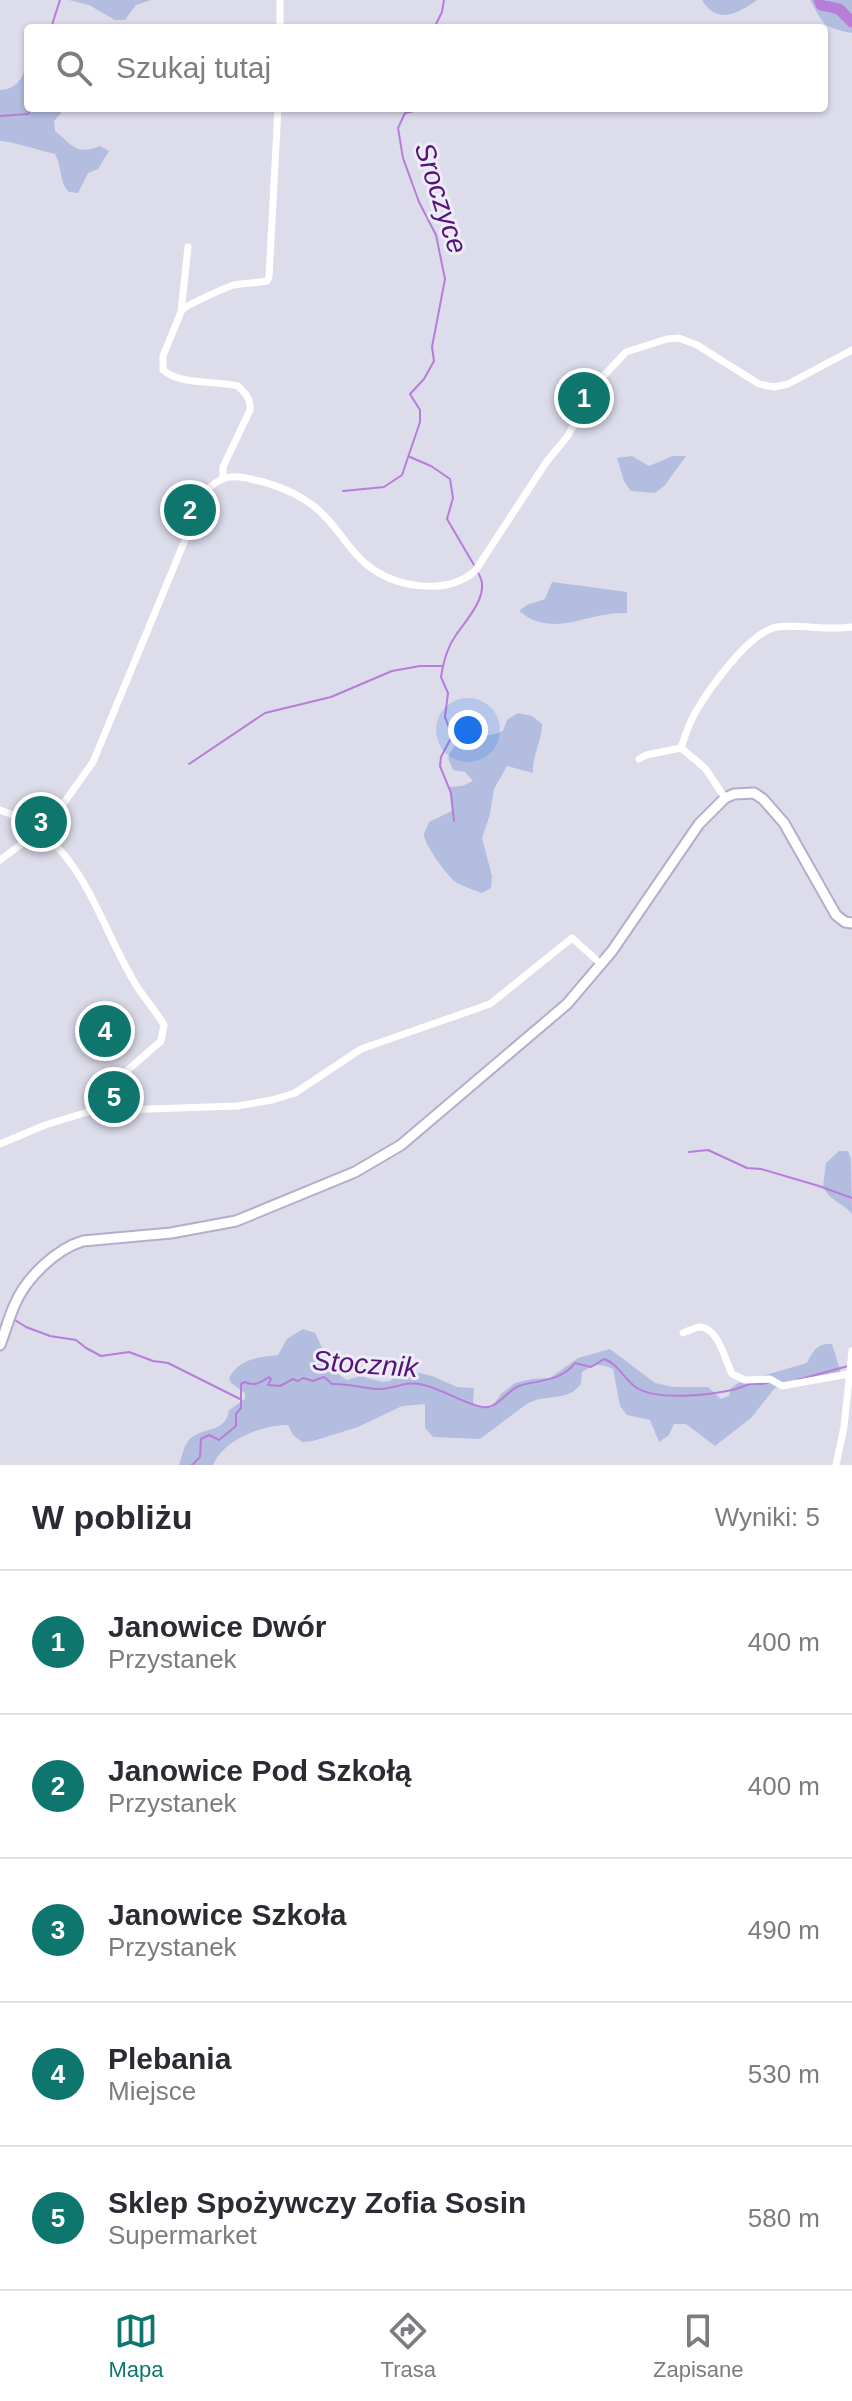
<!DOCTYPE html>
<html lang="pl">
<head>
<meta charset="utf-8">
<style>
	:root { --surface:#fff; --page:#f7f7f7; --text:#2b2b33; --muted:#7c7c81; --line:#e1e1e2; --accent:#0f766e }
	body { margin:0; font-family:Arial,sans-serif; background:var(--page); color:var(--text) }
	.you { position:absolute; left:468px; top:730px; width:28px; height:28px; margin:-20px; border:6px solid #fff; border-radius:50%; background:#1a73e8; box-shadow:0 0 0 12px #1a73e833 }
	.badge { display:grid; place-items:center; width:52px; height:52px; border-radius:50%; background:var(--accent); color:#fff; font-size:26px; font-weight:700 }
	.pin { position:absolute; translate:-50% -50%; border:4px solid #fff; box-shadow:0 2px 8px #0006 }
	.list { margin:0; padding:0; list-style:none }
	h2 { display:flex; justify-content:space-between; align-items:center; height:104px; margin:0; padding:0 32px; font-size:34px }
	h2 small { font-size:26px; font-weight:400; color:var(--muted) }
	.list li { display:grid; grid-template-columns:52px 1fr auto; gap:24px; align-items:center; box-sizing:border-box; height:144px; padding:0 32px; border-top:2px solid var(--line) }
	.list b { display:block; font-size:30px; white-space:nowrap }
	.list p { margin:0; font-size:26px; white-space:nowrap; color:var(--muted) }
	.list em { font-size:26px; font-style:normal; color:var(--muted) }
	.icon { flex:none; width:44px; height:44px; fill:none; stroke:currentColor; stroke-width:2; stroke-linecap:round; stroke-linejoin:round }
	.map { position:relative; flex:none; width:852px; height:1465px; overflow:hidden }
	.search { position:absolute; background:var(--surface); box-shadow:0 2px 6px #0004; left:24px; right:24px; top:24px; height:88px; display:flex; align-items:center; gap:20px; box-sizing:border-box; padding:0 28px; border-radius:8px; color:var(--muted); font-size:30px }
	.sheet { height:824px; background:var(--surface) }
	nav { display:flex; justify-content:space-around; align-items:center; box-sizing:border-box; height:112px; border-top:2px solid var(--line); background:var(--surface); font-size:22px; color:var(--muted) }
	nav a { display:grid; justify-items:center; gap:4px }
	nav .on { color:var(--accent) }
	.map>svg:first-child { display:block }
	.green { fill:#b2bddf }
	.lines { fill:none; stroke-linecap:round; stroke-linejoin:round }
	.stream { stroke:#b77dd8; stroke-width:2 }
	.river { stroke:#b77dd8; stroke-width:11 }
	.secondary-casing { stroke:#b2aecc; stroke-width:13 }
	.street { stroke:#fff; stroke-width:7 }
	.secondary { stroke:#fff; stroke-width:9 }
	.labels { text-anchor:middle; dominant-baseline:central; stroke-width:6; stroke-linejoin:round; paint-order:stroke }
	.water-label { font-size:28px; font-style:italic; fill:#57117d; stroke:#ededf7 }
</style>
</head>
<body>
<div class="map">
<svg width="852" height="1465" viewBox="0 0 852 1465">
	<rect width="100%" height="100%" fill="#dddceb"/>
	<g class="green">
		<polygon points="69,0 151,0 136,5 125,20 115,20 89,5"/>
		<path d="M702,0H757C737,14 717,25 702,0Z"/>
		<path d="M810,0H852V33C822,27 824,25 810,0Z"/>
		<path d="M28,55V108H59L61,113L54,121L55,131C73,145 75,156 100,146L109,151L98,169L88,173L78,193L69,192C59,182 62,167 55,154C42,151 11,141 0,141V90C21,89 25,72 28,55Z"/>
		<polygon points="632,456 649,466 673,456 686,456 665,485 655,493 631,491 624,481 617,458"/>
		<path d="M552,582L627,592V613C586,611 555,640 519,611L527,605L545,599Z"/>
		<path d="M518,713L532,716L542,724C542,742 532,755 533,773L507,766L494,789L490,814L482,838L492,876L491,888L482,893C474,890 465,887 457,883C449,879 423,843 424,834C424,833 429,823 429,822L452,811L449,787L462,786L473,781L465,772L453,770L448,758C460,728 479,742 503,731L507,720Z"/>
		<path d="M839,1151H848L851,1159L852,1214C843,1203 830,1201 823,1187L826,1163Z"/>
		<path d="M303,1329L315,1333C324,1350 329,1371 347,1380L360,1376L383,1382L390,1381L397,1375L415,1372L432,1376L457,1387L474,1388L473,1404L481,1408H491L501,1394L515,1383L532,1379L550,1378L578,1358L610,1349L655,1383L673,1387H708L721,1399L729,1396L731,1388L738,1383L807,1363C813,1350 818,1343 832,1344L841,1373L782,1385L774,1389L751,1418L715,1446L686,1424H674L669,1435L659,1442L650,1420L627,1415L620,1406L613,1369C601,1363 594,1364 582,1372L581,1384L573,1392L562,1396L539,1399L528,1403L480,1439L433,1437L425,1428V1404L402,1406L358,1427L313,1441L302,1442L293,1435L288,1425C262,1425 224,1439 213,1465H179C182,1457 183,1447 189,1440C202,1426 226,1434 229,1410L245,1399V1393L231,1383L229,1378C239,1359 258,1357 278,1355L287,1339Z"/>
	</g>
	<g class="lines">
		<g class="stream">
			<polyline points="51,28 60,0"/>
			<polyline points="434,28 442,12 444,0"/>
			<polyline points="0,116 28,114 32,108"/>
			<polyline points="410,457 431,466 450,479 453,498 447,519 474,565"/>
			<polyline points="343,491 384,487 402,475 420,422 420,410 410,394 424,379 434,361 432,347 445,279 436,235 419,202 403,158 398,128 405,113 428,108"/>
			<polyline points="189,764 265,713 331,697 392,671 420,666 443,666"/>
			<path d="M454,821L451,793L440,766L441,757L452,736L445,717L448,693L441,677C443,663 448,646 456,635C467,619 492,593 478,573"/>
			<polyline points="689,1152 708,1150 747,1168 761,1169 819,1186 852,1198"/>
			<polyline points="15,1320 26,1327 50,1336 76,1340 86,1348 101,1356 129,1352 153,1361 168,1363 240,1399"/>
			<polyline points="797,1380 848,1366"/>
			<path d="M192,1465L200,1457L201,1439L209,1435L219,1440L236,1426V1414L241,1408V1384L245,1382C255,1387 261,1382 269,1377L271,1379L268,1385L280,1386L293,1379L298,1381L303,1378L313,1381L324,1377L332,1384C349,1383 369,1390 381,1389C396,1388 409,1380 424,1385C444,1390 462,1403 482,1407C497,1410 506,1391 519,1386C538,1380 562,1381 575,1363L591,1367L604,1359C619,1364 624,1380 637,1388C658,1401 709,1395 732,1390C739,1389 744,1385 751,1384C759,1383 762,1386 769,1382"/>
		</g>
		<polyline class="river" points="819,0 821,5 839,9 852,22"/>
		<defs>
			<path id="secondary" d="M0,1345C5,1332 9,1317 15,1304C26,1278 56,1249 83,1241L171,1233L236,1221L355,1172L401,1145L567,1004L612,951L699,824L725,798L734,794L754,793L763,799L784,823L836,915L845,922L852,923"/>
		</defs>
		<use href="#secondary" class="secondary-casing"/>
		<g class="street">
			<polyline points="280,28 280,0"/>
			<path d="M188,247L181,312L163,356V370C182,386 215,380 238,386C246,394 251,399 250,410L223,467V477"/>
			<path d="M182,310C186,305 227,287 234,285C245,283 256,283 267,281L269,277L278,108"/>
			<polyline points="681,748 705,768 725,798"/>
			<path d="M639,759L646,755L681,748C685,736 689,723 695,713C709,689 749,632 777,627C801,624 826,631 852,627"/>
			<path d="M0,810C82,838 96,919 136,985C145,999 156,1011 164,1025L161,1041L106,1089L91,1111"/>
			<path d="M0,860L39,831L56,814L93,762L205,492C221,475 233,474 255,480C277,485 299,494 316,508C336,524 347,548 366,564C395,588 446,596 475,571L547,461L567,437L598,382L626,352L667,339L679,338L697,345L759,384L774,387L788,384L852,350"/>
			<polyline points="0,1144 45,1125 91,1111 237,1106 272,1100 295,1093 361,1049 490,1004 572,938 601,964"/>
			<path d="M683,1333C689,1331 695,1327 701,1327C718,1328 726,1362 732,1374L745,1380L770,1379L782,1386L848,1374"/>
			<polyline points="836,1465 844,1427 852,1351"/>
		</g>
		<use href="#secondary" class="secondary"/>
	</g>
	<g class="labels">
		<g class="water-label">
			<text transform="translate(441 198) rotate(72)">Sroczyce</text>
			<text transform="translate(365 1364) rotate(4)">Stocznik</text>
		</g>
	</g>
</svg>
<div class="you"></div>
<div class="pin badge" style="left:584px;top:398px">1</div>
<div class="pin badge" style="left:190px;top:510px">2</div>
<div class="pin badge" style="left:41px;top:822px">3</div>
<div class="pin badge" style="left:105px;top:1031px">4</div>
<div class="pin badge" style="left:114px;top:1097px">5</div>
<div class="search"><svg class="icon" aria-label="search" viewBox="0 0 24 24"><circle cx="10" cy="10" r="6"/><path d="M15 15l6 6"/></svg>Szukaj tutaj</div>
</div>
<section class="sheet">
<h2>W pobliżu<small>Wyniki: 5</small></h2>
<ul class="list">
<li><span class="badge">1</span><div><b>Janowice Dwór</b><p>Przystanek</p></div><em>400 m</em></li>
<li><span class="badge">2</span><div><b>Janowice Pod Szkołą</b><p>Przystanek</p></div><em>400 m</em></li>
<li><span class="badge">3</span><div><b>Janowice Szkoła</b><p>Przystanek</p></div><em>490 m</em></li>
<li><span class="badge">4</span><div><b>Plebania</b><p>Miejsce</p></div><em>530 m</em></li>
<li><span class="badge">5</span><div><b>Sklep Spożywczy Zofia Sosin</b><p>Supermarket</p></div><em>580 m</em></li>
</ul>
</section>
<nav>
<a class="on"><svg class="icon" aria-label="map" viewBox="0 0 24 24"><path d="M3 6l6-2 6 2 6-2v14l-6 2-6-2-6 2zM9 4v14M15 6v14"/></svg>Mapa</a>
<a><svg class="icon" aria-label="directions" viewBox="0 0 24 24"><path d="M12 3l9 9-9 9-9-9zM9 14v-3h6M13 9l2 2-2 2"/></svg>Trasa</a>
<a><svg class="icon" aria-label="saved" viewBox="0 0 24 24"><path d="M7 4h10v16l-5-4-5 4z"/></svg>Zapisane</a>
</nav>
</body>
</html>
